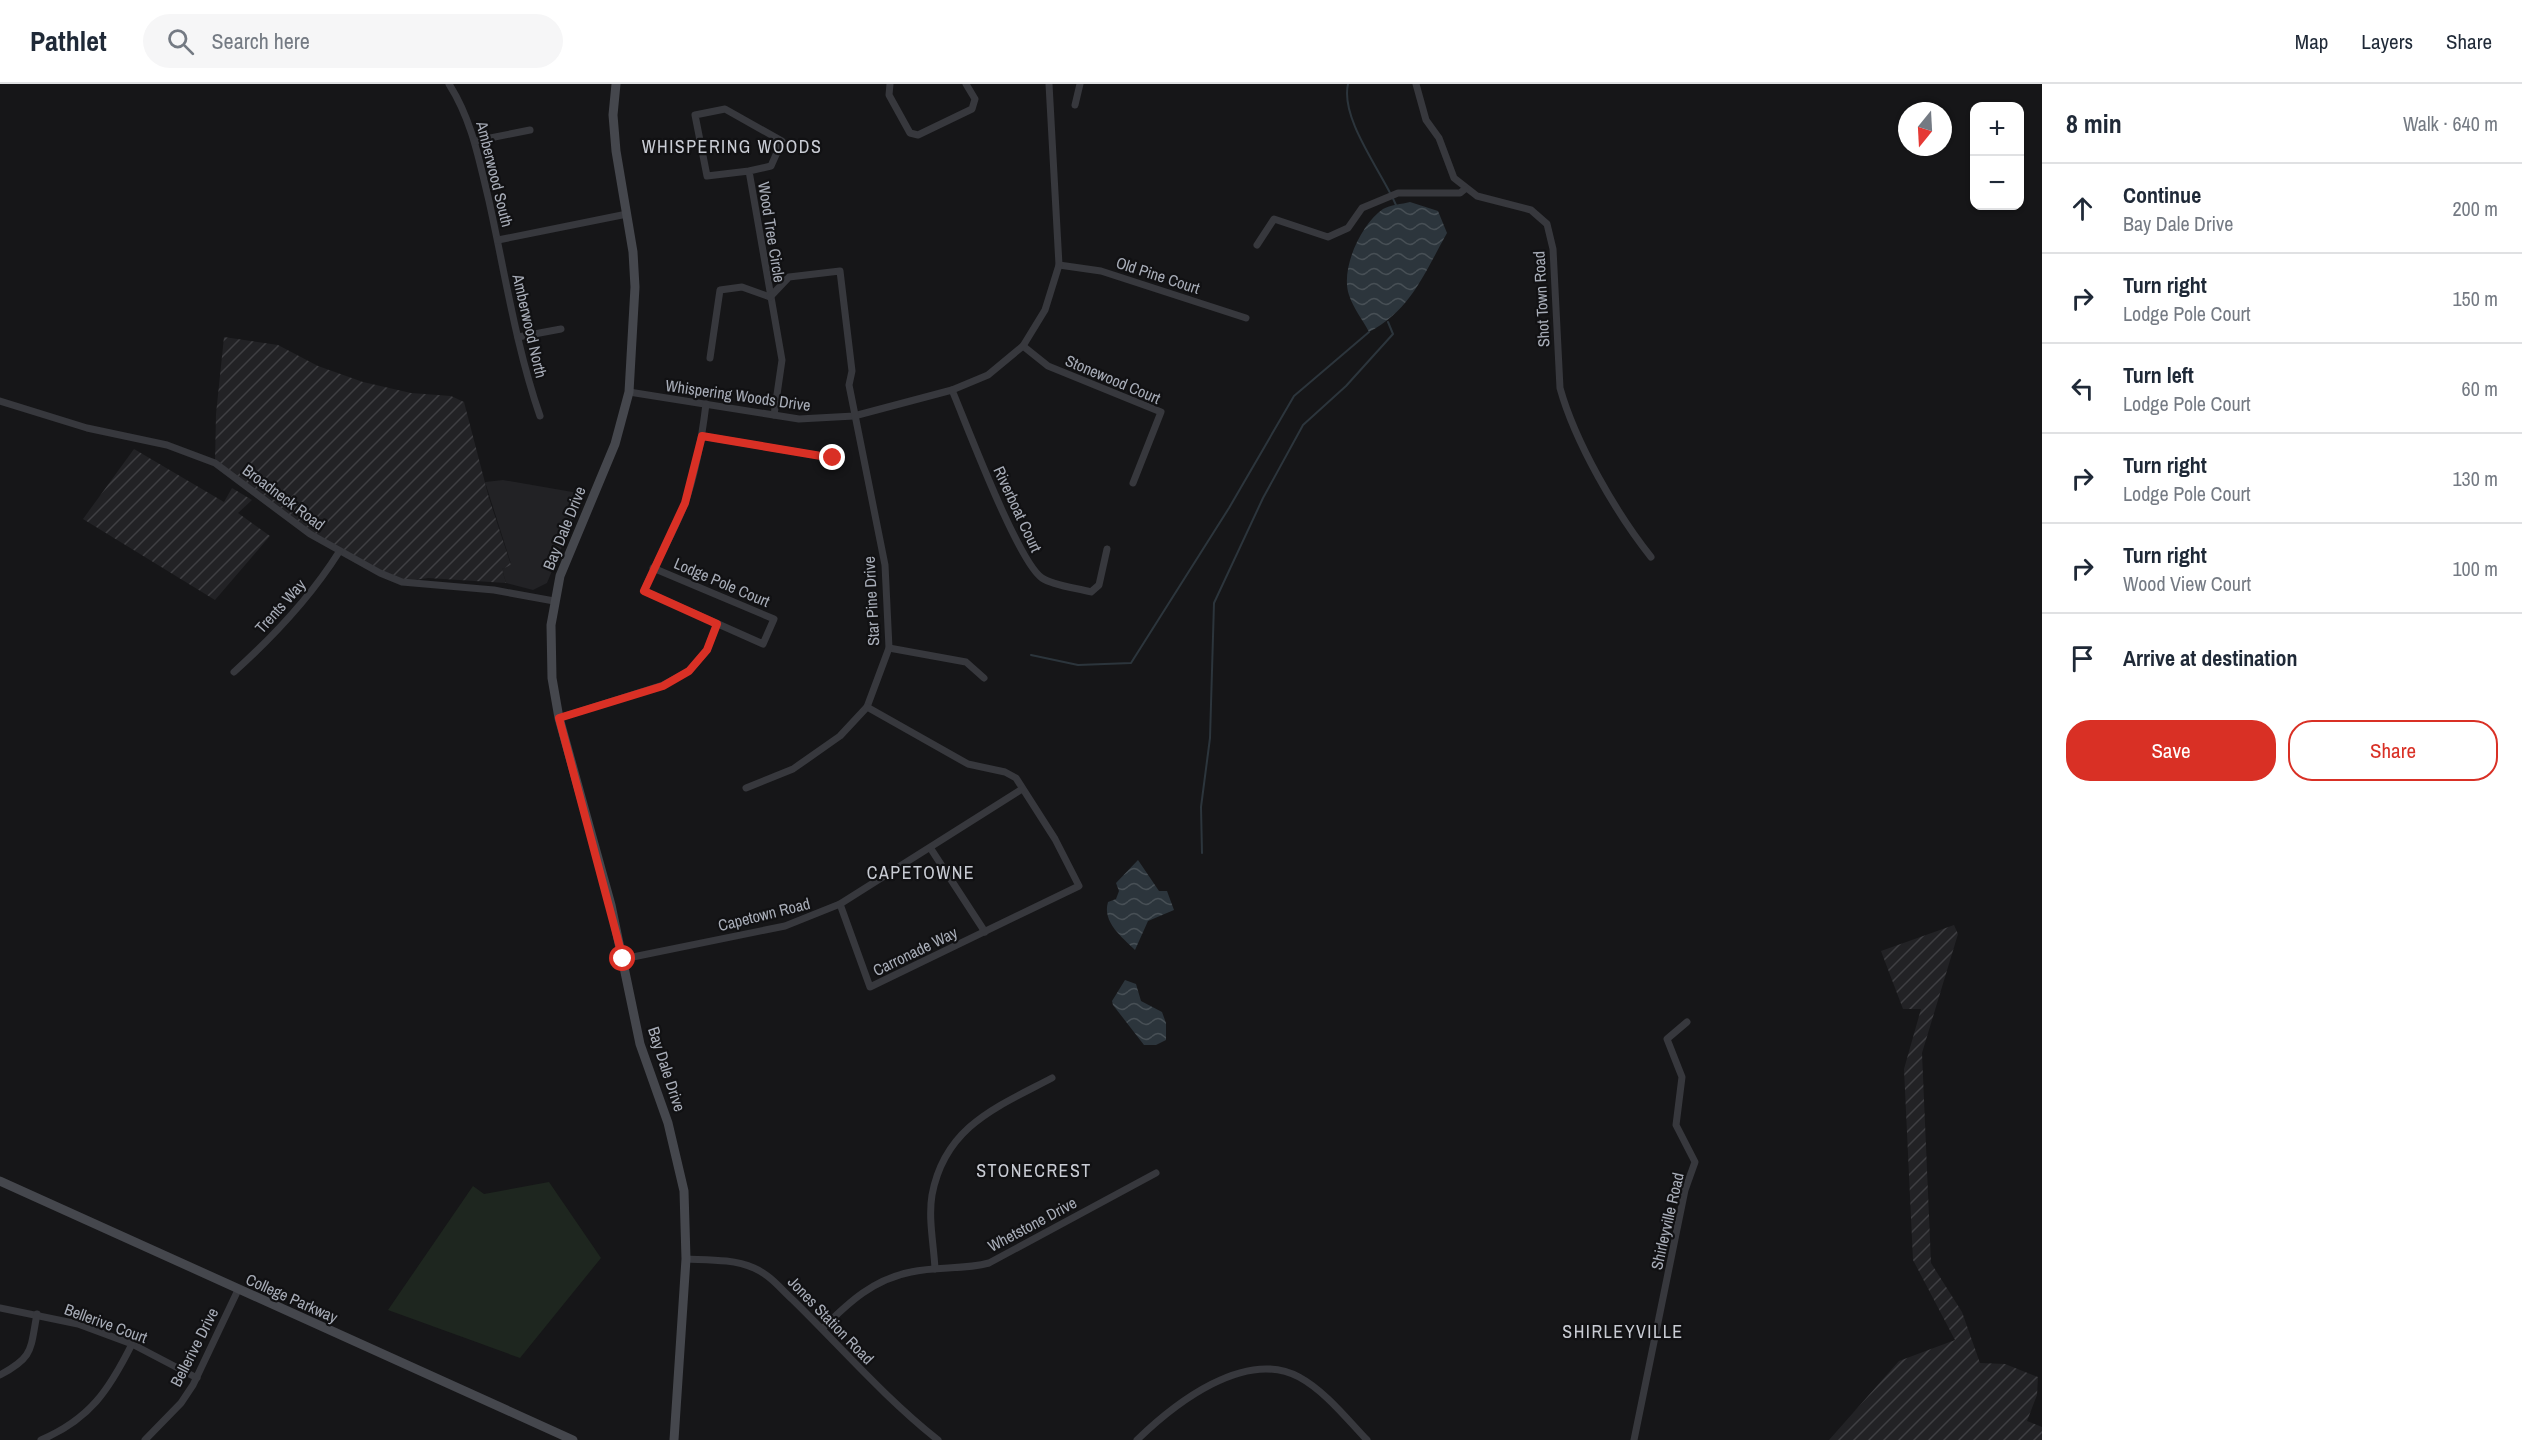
<!DOCTYPE html>
<html lang="en">
<head>
<meta charset="utf-8">
<style>
	:root { --surface:#fff; --page:#f6f6f7; --text:#1f2937; --muted:#747a83; --line:#e0e1e3; --accent:#d93025 }
	body { margin:0; font-family:"Archivo Narrow",sans-serif; background:var(--page); color:var(--text) }
	.controls { position:absolute; right:18px; top:18px; display:grid; overflow:hidden; border-radius:12px; box-shadow:0 2px 4px #0004 }
	.controls button { width:54px; height:54px; display:grid; place-items:center; padding:0; border:0; border-bottom:2px solid var(--line); background:var(--surface); color:var(--text); font:30px sans-serif }
	.compass { position:absolute; left:1898px; top:18px; width:54px; height:54px; border-radius:50%; background:var(--surface); box-shadow:0 2px 4px #0004; rotate:198deg }
	.stop { position:absolute; width:18px; height:18px; margin:-14px; border:4px solid #d93025; border-radius:50%; background:#fff }
	.stop.end { background:#d93025; border-color:#fff; box-shadow:0 2px 6px #0008 }
	.list { margin:0; padding:0; list-style:none }
	h2 { display:flex; justify-content:space-between; align-items:center; height:78px; margin:0; padding:0 24px; font-size:26px }
	h2 small { font-size:20px; font-weight:400; color:var(--muted) }
	.list li { display:grid; grid-template-columns:39px 1fr auto; gap:18px; align-items:center; box-sizing:border-box; height:90px; padding:0 24px; border-top:2px solid var(--line) }
	.list b { display:block; font-size:22px; white-space:nowrap }
	.list p { margin:0; font-size:20px; white-space:nowrap; color:var(--muted) }
	.list em { font-size:20px; font-style:normal; color:var(--muted) }
	.actions { display:flex; gap:12px; padding:18px 24px }
	.actions a { flex:1; padding:14px 0; border:2px solid var(--accent); border-radius:24px; text-align:center; font-size:21px; color:var(--accent) }
	.actions .main { background:var(--accent); color:#fff }
	.icon { flex:none; width:33px; height:33px; fill:none; stroke:currentColor; stroke-width:2; stroke-linecap:round; stroke-linejoin:round }
	.map { position:relative; flex:none; width:2042px; height:1356px; overflow:hidden }
	header { display:flex; align-items:center; gap:36px; box-sizing:border-box; height:84px; padding:0 30px; background:var(--surface); border-bottom:2px solid var(--line) }
	header strong { font-size:28px }
	nav { display:flex; gap:33px; margin-inline-start:auto; font-size:21px }
	.search { width:420px; height:54px; background:var(--page); display:flex; align-items:center; gap:15px; box-sizing:border-box; padding:0 21px; border-radius:33px; color:var(--muted); font-size:22px }
	main { display:flex }
	aside { flex:1; background:var(--surface) }
	.map>svg:first-child { display:block }
	.built { fill:#222225 }
	.industrial { fill:url(#industrial-furrows) }
	.grass { fill:#1e261f }
	.water { fill:url(#water-waves) }
	.lines { fill:none; stroke-linecap:round; stroke-linejoin:round }
	.stream { stroke:#2c353c; stroke-width:2 }
	.street { stroke:#37383d; stroke-width:7 }
	.secondary { stroke:#45474d; stroke-width:9 }
	.route { stroke:#d93025; stroke-width:8 }
	.labels { text-anchor:middle; dominant-baseline:central; stroke-width:4.5; stroke-linejoin:round; paint-order:stroke }
	.street-label { font-size:16px; fill:#a8adb8; stroke:#111113 }
	.neighbourhood-label { font-size:18px; letter-spacing:1.5px; fill:#c9ccd4; stroke:#111113 }
</style>
</head>
<body>
<header>
<strong>Pathlet</strong>
<div class="search"><svg class="icon" aria-label="search" viewBox="0 0 24 24"><circle cx="10" cy="10" r="6"/><path d="M15 15l6 6"/></svg>Search here</div>
<nav><a>Map</a><a>Layers</a><a>Share</a></nav>
</header>
<main>
<div class="map">
<svg width="2042" height="1356" viewBox="0 0 2042 1356">
	<defs>
		<pattern id="industrial-furrows" width="10" height="10" patternUnits="userSpaceOnUse" patternTransform="scale(1.5)"><rect width="10" height="10" fill="#222225"/><path d="M-1 1l2-2M0 10L10 0M9 11l2-2" fill="none" stroke="#3f3f43"/></pattern>
		<pattern id="water-waves" width="16" height="10" patternUnits="userSpaceOnUse" patternTransform="scale(1.5)"><rect width="16" height="10" fill="#2c353c"/><path d="M0 5q4-4 8 0t8 0" fill="none" stroke="#485056"/></pattern>
	</defs>
	<rect width="100%" height="100%" fill="#161618"/>
	<polygon class="built" points="503,396 584,410 547,499 533,506 506,499 502,485 511,480 485,398"/>
	<g class="industrial">
		<polygon points="224,253 278,261 318,282 363,298 411,309 451,312 464,318 489,414 511,481 502,485 506,499 428,494 402,498 339,468 215,379 216,330"/>
		<polygon points="134,365 224,418 232,404 252,416 238,429 270,452 215,516 83,435"/>
		<polygon points="1954,841 1958,850 1922,969 1931,1179 1962,1228 1980,1279 2005,1280 2038,1293 2037,1311 2027,1337 2042,1343 2042,1356 1829,1356 1899,1277 1955,1256 1913,1176 1904,985 1921,925 1903,925 1881,867"/>
	</g>
	<polygon class="grass" points="549,1098 601,1174 520,1274 388,1226 473,1102 484,1110"/>
	<g class="water">
		<path d="M1410,118L1438,127L1447,149C1425,188 1411,226 1369,248C1363,236 1353,224 1349,211C1340,185 1361,140 1383,125C1390,121 1402,120 1410,118Z"/>
		<path d="M1138,776L1159,807H1167L1174,826L1148,837L1135,866C1122,853 1102,838 1108,818L1116,815L1119,807L1116,799Z"/>
		<polygon points="1125,896 1136,900 1141,917 1162,928 1166,939 1166,956 1156,961 1144,961 1113,921 1112,917"/>
	</g>
	<g class="lines">
		<g class="stream">
			<path d="M1348,0C1340,35 1382,88 1396,121"/>
			<polyline points="1031,571 1078,581 1131,579 1229,424 1294,312 1369,248"/>
			<polyline points="1202,769 1201,723 1210,654 1214,519 1263,414 1303,341 1346,302 1393,250 1388,238"/>
		</g>
		<g class="street">
			<path d="M449,0C472,36 479,76 489,117C505,189 516,263 540,332"/>
			<polyline points="890,0 889,11 910,49 918,51 972,25 975,15 966,0"/>
			<path d="M1416,0L1426,36L1439,54L1454,94L1477,112L1531,126L1547,140L1553,165L1560,304C1575,358 1616,429 1651,473"/>
			<polyline points="1075,21 1080,0"/>
			<polyline points="475,57 530,46"/>
			<polyline points="749,87 707,92 695,31 725,25 782,57 771,82 749,87 782,276 774,331"/>
			<polyline points="498,156 627,130"/>
			<polyline points="1257,161 1274,135 1328,153 1348,144 1362,124 1398,109 1460,109 1465,105"/>
			<polyline points="1059,181 1101,187 1246,234"/>
			<polyline points="518,253 561,245"/>
			<polyline points="1023,262 1048,282 1161,328 1133,399"/>
			<polyline points="710,274 720,206 742,203 770,213"/>
			<path d="M952,306C966,339 1018,478 1042,494C1054,502 1077,504 1091,508L1099,501L1107,465"/>
			<polyline points="629,308 799,335 854,332 952,306 988,291 1023,262 1045,226 1059,181 1049,0"/>
			<polyline points="0,317 87,344 167,361 215,379 310,450 380,489 402,498 494,506 554,517"/>
			<polyline points="702,352 833,374"/>
			<path d="M653,484L774,535L763,560L644,507C656,477 674,449 685,419C696,388 702,353 706,320"/>
			<polyline points="889,564 966,578 984,594"/>
			<path d="M234,588C274,552 310,514 339,468"/>
			<polyline points="559,634 663,601 689,587 707,566 717,540"/>
			<polyline points="746,704 793,685 840,652 867,623 889,564 885,481 849,301 852,287 840,187 789,193 770,213"/>
			<polyline points="931,765 985,848"/>
			<polyline points="840,820 870,903 1079,802 1055,755 1016,694 1005,688 968,680 867,623"/>
			<polyline points="623,875 785,842 840,820 1022,705"/>
			<path d="M686,1175C709,1176 733,1175 754,1184C770,1191 780,1204 793,1216C841,1263 885,1314 938,1356"/>
			<path d="M935,1185C934,1162 928,1135 932,1111C945,1042 997,1023 1052,994"/>
			<polyline points="0,1224 78,1240 132,1260 197,1294"/>
			<path d="M823,1244C849,1218 874,1195 911,1188C937,1182 963,1186 989,1179L1156,1089"/>
			<path d="M0,1291C34,1273 30,1266 37,1230"/>
			<path d="M41,1356C90,1335 109,1306 132,1260"/>
			<polyline points="145,1356 181,1319 193,1301 238,1206"/>
			<path d="M1137,1356C1174,1320 1245,1264 1299,1293C1325,1307 1347,1335 1367,1356"/>
			<polyline points="1634,1356 1685,1106 1695,1078 1676,1041 1682,993 1667,955 1687,938"/>
		</g>
		<g class="secondary">
			<polyline points="616,0 613,31 616,67 633,168 635,203 629,308 615,360 560,492 551,541 552,594 559,634 611,821 640,960 668,1039 684,1107 686,1175 674,1356"/>
			<polyline points="0,1097 573,1356"/>
		</g>
	</g>
	<g class="lines">
		<polyline class="route" points="623,875 559,634 663,602 689,587 707,566 717,540 644,507 685,419 702,352 833,374"/>
	</g>
	<g class="labels">
		<g class="street-label">
			<text transform="translate(495 90) rotate(76)">Amberwood South</text>
			<text transform="translate(772 148) rotate(81)">Wood Tree Circle</text>
			<text transform="translate(1158 191) rotate(18)">Old Pine Court</text>
			<text transform="translate(1541 215) rotate(-93)">Shot Town Road</text>
			<text transform="translate(530 242) rotate(77)">Amberwood North</text>
			<text transform="translate(1113 295) rotate(23)">Stonewood Court</text>
			<text transform="translate(738 311) rotate(8)">Whispering Woods Drive</text>
			<text transform="translate(284 413) rotate(37)">Broadneck Road</text>
			<text transform="translate(1018 425) rotate(65)">Riverboat Court</text>
			<text transform="translate(564 444) rotate(-68)">Bay Dale Drive</text>
			<text transform="translate(722 498) rotate(23)">Lodge Pole Court</text>
			<text transform="translate(871 517) rotate(-93)">Star Pine Drive</text>
			<text transform="translate(280 522) rotate(-48)">Trents Way</text>
			<text transform="translate(764 830) rotate(-14)">Capetown Road</text>
			<text transform="translate(915 867) rotate(-26)">Carronade Way</text>
			<text transform="translate(667 985) rotate(72)">Bay Dale Drive</text>
			<text transform="translate(1667 1137) rotate(-77)">Shirleyville Road</text>
			<text transform="translate(1032 1140) rotate(-28)">Whetstone Drive</text>
			<text transform="translate(292 1214) rotate(24)">College Parkway</text>
			<text transform="translate(831 1236) rotate(46)">Jones Station Road</text>
			<text transform="translate(106 1239) rotate(20)">Bellerive Court</text>
			<text transform="translate(194 1263) rotate(-63)">Bellerive Drive</text>
		</g>
		<g class="neighbourhood-label">
			<text x="732" y="62">WHISPERING WOODS</text>
			<text x="921" y="788">CAPETOWNE</text>
			<text x="1034" y="1086">STONECREST</text>
			<text x="1623" y="1247">SHIRLEYVILLE</text>
		</g>
	</g>
</svg>
<div class="controls">
<button>+</button>
<button>−</button>
</div>
<svg class="compass" viewBox="-18 -18 36 36"><path d="M0-13l5 13h-10z" fill="#e53935"/><path d="M0 13l5-13h-10z" fill="#747a83"/></svg>
<div class="stop" style="left:623px;top:875px"></div>
<div class="stop end" style="left:833px;top:374px"></div>
</div>
<aside>
<h2>8 min<small>Walk · 640 m</small></h2>
<ul class="list">
<li><svg class="icon" aria-label="ahead" viewBox="0 0 24 24"><path d="M12 20V5M6 11l6-6 6 6"/></svg><div><b>Continue</b><p>Bay Dale Drive</p></div><em>200 m</em></li>
<li><svg class="icon" aria-label="right" viewBox="0 0 24 24"><path d="M7 20v-9h11M14 6l5 5-5 5"/></svg><div><b>Turn right</b><p>Lodge Pole Court</p></div><em>150 m</em></li>
<li><svg class="icon" aria-label="left" viewBox="0 0 24 24"><path d="M17 20v-9H6M10 6l-5 5 5 5"/></svg><div><b>Turn left</b><p>Lodge Pole Court</p></div><em>60 m</em></li>
<li><svg class="icon" aria-label="right" viewBox="0 0 24 24"><path d="M7 20v-9h11M14 6l5 5-5 5"/></svg><div><b>Turn right</b><p>Lodge Pole Court</p></div><em>130 m</em></li>
<li><svg class="icon" aria-label="right" viewBox="0 0 24 24"><path d="M7 20v-9h11M14 6l5 5-5 5"/></svg><div><b>Turn right</b><p>Wood View Court</p></div><em>100 m</em></li>
<li><svg class="icon" aria-label="arrive" viewBox="0 0 24 24"><path d="M6 21V4h12l-3 4 3 4H6"/></svg><div><b>Arrive at destination</b></div></li>
</ul>
<div class="actions"><a class="main">Save</a><a>Share</a></div>
</aside>
</main>
</body>
</html>
